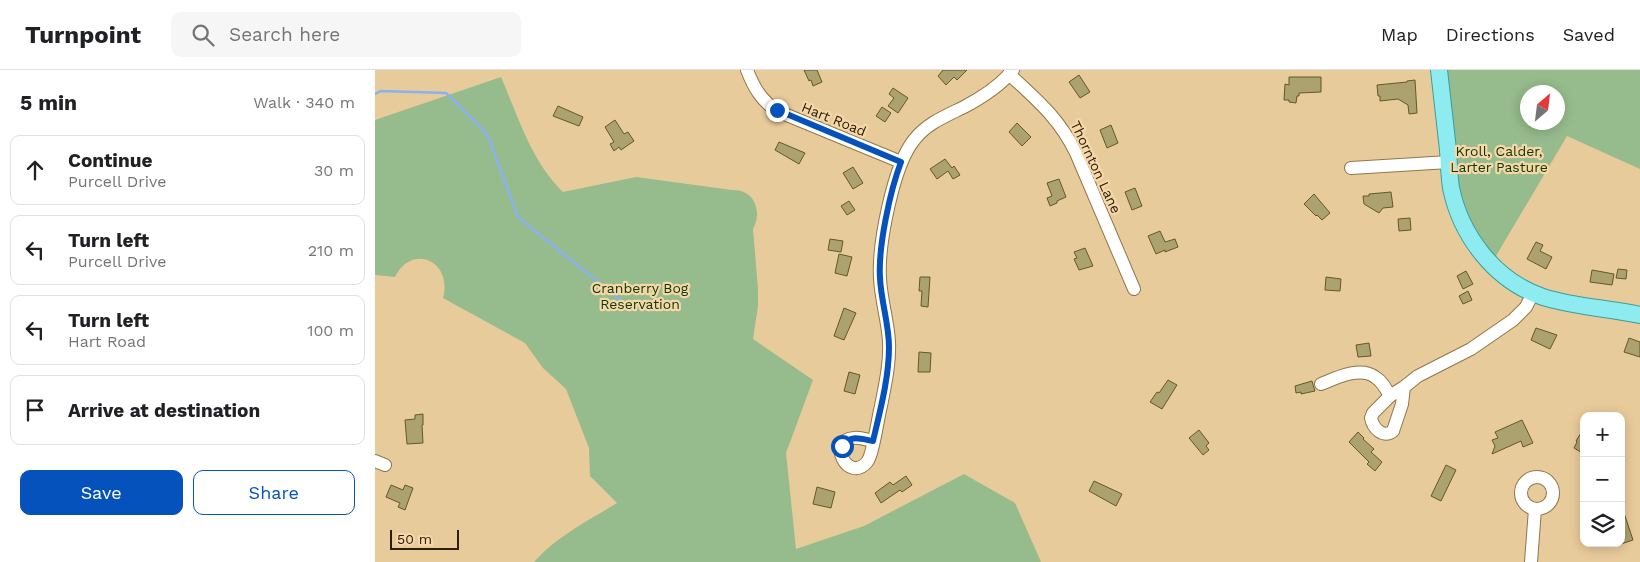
<!DOCTYPE html>
<html lang="en">
<head>
<meta charset="utf-8">
<style>
	:root { --surface:#fff; --page:#f6f6f6; --text:#202124; --muted:#757577; --line:#e0e0e0; --accent:#0552bc }
	body { margin:0; font-family:"Work Sans",sans-serif; background:var(--page); color:var(--text) }
	.controls { position:absolute; right:15px; bottom:15px; display:grid; overflow:hidden; border-radius:10px; box-shadow:0 2px 12px #0003 }
	.controls button { width:45px; height:45px; display:grid; place-items:center; padding:0; border:0; border-bottom:1px solid var(--line); background:var(--surface); color:var(--text); font:25px sans-serif }
	.compass { position:absolute; left:1145px; top:15px; width:45px; height:45px; border-radius:50%; background:var(--surface); box-shadow:0 2px 12px #0003; rotate:28deg }
	.scale { position:absolute; left:15px; bottom:12px; width:69px; box-sizing:border-box; padding-left:5px; border:2px solid #2b200d; border-top:0; font-size:14px; line-height:18px; white-space:nowrap; color:#2b200d; -webkit-text-stroke:4px #f6d8a8; paint-order:stroke }
	.stop { position:absolute; width:15px; height:15px; margin:-11px; border:4px solid #0552bc; border-radius:50%; background:#fff }
	.stop.end { background:#0552bc; border-color:#fff; box-shadow:0 1px 5px #0008 }
	.list { margin:0; padding:0; list-style:none }
	h2 { display:flex; justify-content:space-between; align-items:center; height:65px; margin:0; padding:0 20px; font-size:21px }
	h2 small { font-size:16px; font-weight:400; color:var(--muted) }
	.list li { display:grid; grid-template-columns:32px 1fr auto; gap:15px; align-items:center; box-sizing:border-box; height:70px; margin:0 10px 10px; padding:0 10px; border:1px solid var(--line); border-radius:10px }
	.list b { display:block; font-size:19px; white-space:nowrap }
	.list p { margin:0; font-size:16px; white-space:nowrap; color:var(--muted) }
	.list em { font-size:16px; font-style:normal; color:var(--muted) }
	.actions { display:flex; gap:10px; padding:15px 20px }
	.actions a { flex:1; padding:11px 0; border:1px solid var(--accent); border-radius:10px; text-align:center; font-size:18px; color:var(--accent) }
	.actions .main { background:var(--accent); color:#fff }
	.icon { flex:none; width:28px; height:28px; fill:none; stroke:currentColor; stroke-width:2; stroke-linecap:round; stroke-linejoin:round }
	.map { position:relative; flex:none; width:1265px; height:492px; overflow:hidden }
	header { display:flex; align-items:center; gap:30px; box-sizing:border-box; height:70px; padding:0 25px; background:var(--surface); border-bottom:1px solid var(--line) }
	header strong { font-size:24px }
	nav { display:flex; gap:28px; margin-inline-start:auto; font-size:18px }
	.search { width:350px; height:45px; background:var(--page); display:flex; align-items:center; gap:12px; box-sizing:border-box; padding:0 18px; border-radius:10px; color:var(--muted); font-size:19px }
	main { display:flex }
	aside { flex:1; background:var(--surface) }
	.map>svg:first-child { display:block }
	.green { fill:#96bb8c; fill-rule:evenodd }
	.lines { fill:none; stroke-linecap:round; stroke-linejoin:round }
	.stream { stroke:#8ab2f1; stroke-width:2.5 }
	.building { fill:#aba26f; stroke:#625927 }
	.minor-casing { stroke:#917649; stroke-width:14 }
	.major-casing { stroke:#3a9d9b; stroke-width:18 }
	.minor { stroke:#fff; stroke-width:12 }
	.major { stroke:#8eecf1; stroke-width:16 }
	.route { stroke:#0552bc; stroke-width:6 }
	.labels { text-anchor:middle; dominant-baseline:central; stroke-width:4.5; stroke-linejoin:round; paint-order:stroke }
	.street-label { font-size:14px; fill:#2b200d; stroke:#f6d8a8 }
	.park-label { font-size:14px; fill:#0d3700; stroke:#f6d8a8 }
</style>
</head>
<body>
<header>
<strong>Turnpoint</strong>
<div class="search"><svg class="icon" aria-label="search" viewBox="0 0 24 24"><circle cx="10" cy="10" r="6"/><path d="M15 15l6 6"/></svg>Search here</div>
<nav><a>Map</a><a>Directions</a><a>Saved</a></nav>
</header>
<main>
<aside>
<h2>5 min<small>Walk · 340 m</small></h2>
<ul class="list">
<li><svg class="icon" aria-label="ahead" viewBox="0 0 24 24"><path d="M12 20V5M6 11l6-6 6 6"/></svg><div><b>Continue</b><p>Purcell Drive</p></div><em>30 m</em></li>
<li><svg class="icon" aria-label="left" viewBox="0 0 24 24"><path d="M17 20v-9H6M10 6l-5 5 5 5"/></svg><div><b>Turn left</b><p>Purcell Drive</p></div><em>210 m</em></li>
<li><svg class="icon" aria-label="left" viewBox="0 0 24 24"><path d="M17 20v-9H6M10 6l-5 5 5 5"/></svg><div><b>Turn left</b><p>Hart Road</p></div><em>100 m</em></li>
<li><svg class="icon" aria-label="arrive" viewBox="0 0 24 24"><path d="M6 21V4h12l-3 4 3 4H6"/></svg><div><b>Arrive at destination</b></div></li>
</ul>
<div class="actions"><a class="main">Save</a><a>Share</a></div>
</aside>
<div class="map">
<svg width="1265" height="492" viewBox="0 0 1265 492">
	<rect width="100%" height="100%" fill="#e8cb9b"/>
	<g class="green">
		<path d="M1070,0H1265V99L1192,66L1118,191L1092,148L1080,115ZM1152,22H1182V52H1152Z"/>
		<path d="M126,7C143,46 156,91 188,122L261,107L357,120C379,119 388,141 378,159L383,219V236L378,269L438,310L411,383L421,479L489,456L589,404L640,433L666,492H159C182,466 213,451 242,433L215,406L214,378L191,319L168,298L150,273L68,228C78,190 36,173 20,207L0,205V50Z"/>
	</g>
	<g class="lines">
		<polyline class="stream" points="0,24 6,21 71,23 112,64 143,147 255,238"/>
	</g>
	<g class="building">
		<polygon points="429,0 442,0 447,12 438,16 436,10 434,11"/>
		<polygon points="568,0 592,0 582,10 579,7 571,15 563,6"/>
		<polygon points="704,5 715,22 705,28 694,12"/>
		<polygon points="914,7 946,7 946,22 924,23 924,26 922,26 921,33 914,32 914,30 909,30 910,14 914,15"/>
		<polygon points="1040,10 1042,43 1034,44 1033,35 1023,29 1005,31 1005,26 1003,26 1002,15 1032,12 1032,11"/>
		<polygon points="518,18 533,28 523,43 513,36 519,28 514,24"/>
		<polygon points="183,36 208,47 204,56 178,46"/>
		<polygon points="507,37 516,43 510,52 501,46"/>
		<polygon points="240,50 249,64 253,62 259,71 246,80 244,77 239,81 235,74 239,72 230,57"/>
		<polygon points="642,53 656,67 647,76 634,62"/>
		<polygon points="736,55 743,73 732,78 725,60"/>
		<polygon points="404,72 430,83 424,94 400,80"/>
		<polygon points="570,89 577,98 579,96 585,105 578,109 573,101 562,109 555,99"/>
		<polygon points="478,97 488,113 478,119 468,103"/>
		<polygon points="684,109 691,127 682,131 682,133 675,136 672,128 677,126 672,113"/>
		<polygon points="760,118 767,136 757,140 750,122"/>
		<polygon points="1016,122 1018,137 1008,138 1004,143 989,134 988,126 994,126 994,124"/>
		<polygon points="939,124 955,143 947,150 942,145 941,146 929,134"/>
		<polygon points="474,131 480,140 472,145 466,136"/>
		<polygon points="1035,148 1036,160 1024,161 1023,149"/>
		<polygon points="785,161 790,172 800,169 803,177 790,182 790,180 781,184 773,166"/>
		<polygon points="455,169 468,171 466,182 453,180"/>
		<polygon points="1161,172 1168,175 1165,181 1177,187 1171,199 1152,189"/>
		<polygon points="710,178 718,196 704,200 699,189 702,188 699,182"/>
		<polygon points="464,184 477,187 472,206 460,203"/>
		<polygon points="1243,199 1252,200 1251,209 1241,208"/>
		<polygon points="1217,200 1239,204 1237,215 1215,212"/>
		<polygon points="1091,201 1098,214 1088,219 1082,206"/>
		<polygon points="545,207 555,207 553,237 546,236 547,221 544,221"/>
		<polygon points="951,207 966,209 965,221 950,220"/>
		<polygon points="1093,221 1097,230 1088,234 1084,226"/>
		<polygon points="469,238 481,243 469,270 459,266"/>
		<polygon points="1161,258 1182,265 1175,279 1156,270"/>
		<polygon points="1254,268 1265,272 1265,287 1249,282"/>
		<polygon points="994,273 996,286 983,287 981,275"/>
		<polygon points="544,282 556,283 555,302 543,302"/>
		<polygon points="474,302 485,305 480,324 469,321"/>
		<polygon points="793,310 802,315 787,339 775,332 782,322 784,323"/>
		<polygon points="937,311 940,321 926,324 926,322 921,323 920,316"/>
		<polygon points="48,344 48,355 47,355 48,373 32,374 30,350 40,349 40,345"/>
		<polygon points="1147,350 1158,373 1148,377 1146,371 1117,384 1120,376 1117,370 1123,368 1120,362"/>
		<polygon points="1209,358 1209,384 1199,378 1202,372 1201,371"/>
		<polygon points="824,360 834,373 831,376 834,380 828,385 814,368"/>
		<polygon points="983,362 989,368 988,369 999,379 996,382 1007,392 1000,401 992,394 994,392 974,372"/>
		<polygon points="1071,395 1081,400 1066,431 1056,426"/>
		<polygon points="531,406 537,415 527,422 525,420 506,433 500,423 515,412 518,415"/>
		<polygon points="719,411 747,424 741,436 714,421"/>
		<polygon points="16,415 28,420 30,415 38,418 30,440 23,437 25,433 11,427"/>
		<polygon points="442,417 460,422 456,438 438,434"/>
		<polygon points="1246,440 1248,440 1258,470 1246,474"/>
	</g>
	<g class="lines">
		<defs>
			<g id="minor">
				<path d="M372,0C379,18 386,30 402,41L526,92"/>
				<path d="M634,4C662,30 684,48 701,83L759,219"/>
				<polyline points="976,98 1074,92"/>
				<path d="M946,314C961,308 985,296 1000,307C1007,311 1011,319 1015,326"/>
				<path d="M1029,317L1027,334L1018,361C1008,369 998,358 996,348L998,343L1015,326L1029,317L1043,306L1096,279L1138,250L1151,237L1158,223"/>
				<path d="M498,371C492,370 485,367 479,368C451,370 473,414 492,392C498,385 503,347 506,336C510,315 515,294 514,272C513,251 506,230 505,208C503,175 518,96 539,70C552,53 571,46 589,37C606,28 626,15 638,0"/>
				<polyline points="0,391 10,395"/>
				<circle cx="1162" cy="423" r="16"/>
				<polyline points="1156,492 1160,439"/>
			</g>
			<path id="major" d="M1064,0C1067,27 1070,53 1073,80C1074,92 1074,105 1076,118C1086,166 1120,211 1168,227C1199,237 1233,238 1265,245"/>
		</defs>
		<use href="#minor" class="minor-casing"/>
		<use href="#major" class="major-casing"/>
		<use href="#minor" class="minor"/>
		<use href="#major" class="major"/>
	</g>
	<g class="lines">
		<path class="route" d="M402,40L526,92C515,121 503,177 505,208C506,231 514,254 514,277C514,308 505,341 498,371C486,369 475,364 467,376"/>
	</g>
	<g class="labels">
		<g class="street-label">
			<text transform="translate(459 49) rotate(22)">Hart Road</text>
			<text transform="translate(721 97) rotate(65)">Thornton Lane</text>
		</g>
		<g class="park-label">
			<text x="1124" y="81">Kroll, Calder,<tspan x="1124" dy="16">Larter Pasture</tspan></text>
			<text x="265" y="218">Cranberry Bog<tspan x="265" dy="16">Reservation</tspan></text>
		</g>
	</g>
</svg>
<div class="controls">
<button>+</button>
<button>−</button>
<button><svg class="icon" aria-label="layers" viewBox="0 0 24 24"><path d="M12 4l9 5-9 5-9-5zM3 14l9 5 9-5"/></svg></button>
</div>
<svg class="compass" viewBox="-18 -18 36 36"><path d="M0-13l5 13h-10z" fill="#e53935"/><path d="M0 13l5-13h-10z" fill="#757577"/></svg>
<div class="scale">50 m</div>
<div class="stop" style="left:467px;top:376px"></div>
<div class="stop end" style="left:402px;top:40px"></div>
</div>
</main>
</body>
</html>
